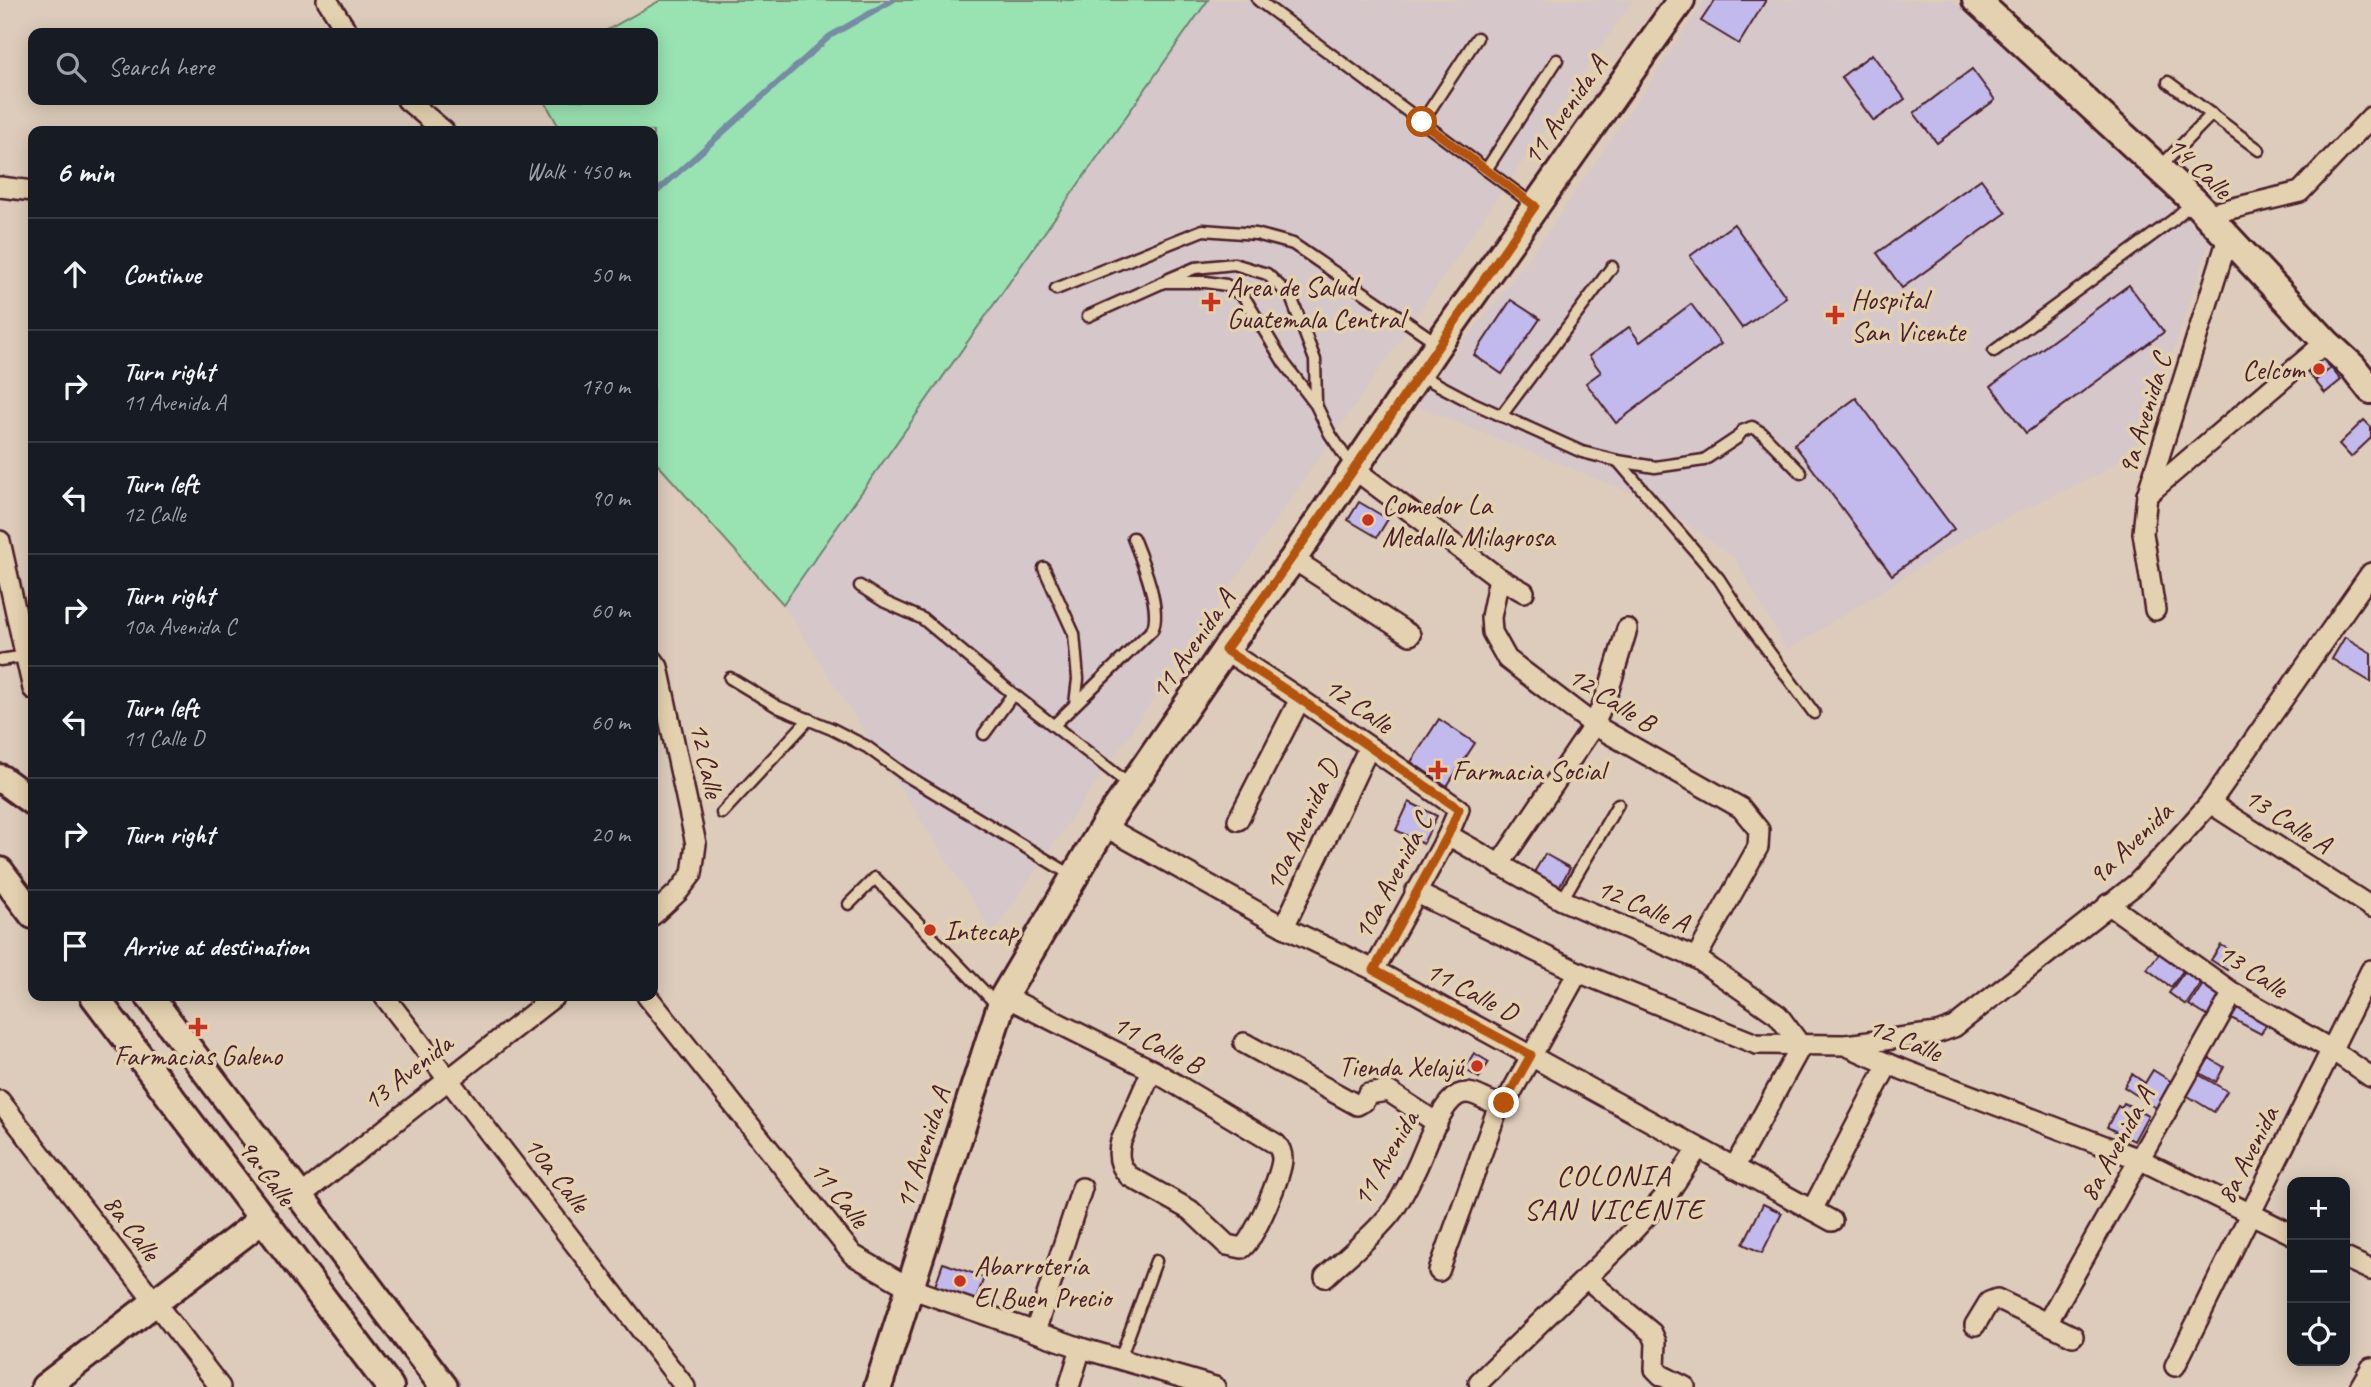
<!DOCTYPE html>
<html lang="en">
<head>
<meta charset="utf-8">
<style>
	:root { --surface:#171b24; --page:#242831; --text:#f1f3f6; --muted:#9ea1a6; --line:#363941 }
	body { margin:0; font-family:Caveat,sans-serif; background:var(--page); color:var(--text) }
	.controls { position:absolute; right:21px; bottom:21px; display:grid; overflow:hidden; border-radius:14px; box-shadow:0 4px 18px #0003 }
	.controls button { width:63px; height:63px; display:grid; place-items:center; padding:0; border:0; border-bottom:2px solid var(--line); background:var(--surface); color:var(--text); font:35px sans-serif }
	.stop { position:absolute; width:21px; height:21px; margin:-16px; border:5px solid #b45309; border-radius:50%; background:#fff }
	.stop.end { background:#b45309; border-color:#fff; box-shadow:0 2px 7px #0008 }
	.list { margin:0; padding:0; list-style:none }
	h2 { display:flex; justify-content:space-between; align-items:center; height:91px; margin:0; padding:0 28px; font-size:30px }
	h2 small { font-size:23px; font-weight:400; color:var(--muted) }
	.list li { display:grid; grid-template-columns:46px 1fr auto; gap:21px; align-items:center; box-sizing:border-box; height:112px; padding:0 28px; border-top:2px solid var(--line) }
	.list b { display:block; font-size:26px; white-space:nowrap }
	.list p { margin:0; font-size:23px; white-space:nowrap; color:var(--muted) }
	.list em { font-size:23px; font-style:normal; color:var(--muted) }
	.icon { flex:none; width:38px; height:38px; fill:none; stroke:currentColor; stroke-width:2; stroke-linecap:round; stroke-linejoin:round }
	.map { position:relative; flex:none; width:2371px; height:1387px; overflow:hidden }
	.search { position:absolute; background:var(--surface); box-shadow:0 4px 18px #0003; left:28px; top:28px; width:630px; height:77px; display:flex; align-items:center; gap:18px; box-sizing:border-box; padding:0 24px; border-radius:14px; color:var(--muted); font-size:26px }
	.panel { position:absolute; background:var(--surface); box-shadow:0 4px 18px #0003; left:28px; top:126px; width:630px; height:875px; border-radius:14px }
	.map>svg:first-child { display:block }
	.built { fill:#d5c7ca }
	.green { fill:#99e3b2; stroke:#72816e; stroke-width:2 }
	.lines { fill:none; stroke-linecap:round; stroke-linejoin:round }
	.stream { stroke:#758ca3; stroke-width:6 }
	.building { fill:#c2baec; stroke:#4a1f2b; stroke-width:2 }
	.lane-casing { stroke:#4a1f2b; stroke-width:15 }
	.street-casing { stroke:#4a1f2b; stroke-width:24 }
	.secondary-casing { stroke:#4a1f2b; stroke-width:32 }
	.lane { stroke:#e4d1af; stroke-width:10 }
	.street { stroke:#e4d1af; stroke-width:19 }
	.secondary { stroke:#e4d1af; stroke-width:26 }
	.route { stroke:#b45309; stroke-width:9 }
	.poi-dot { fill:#c8321e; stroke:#e4d1af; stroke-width:2.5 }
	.labels { text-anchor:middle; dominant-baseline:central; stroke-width:7; stroke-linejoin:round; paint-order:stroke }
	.street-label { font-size:28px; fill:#4a1f2b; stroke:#e4d1af }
	.poi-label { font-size:28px; fill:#4a1f2b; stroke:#e4d1af; text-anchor:start }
	.neighbourhood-label { font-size:30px; letter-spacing:2px; fill:#4a1f2b; stroke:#e4d1af }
</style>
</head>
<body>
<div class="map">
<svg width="2371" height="1387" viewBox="0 0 2371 1387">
	<rect width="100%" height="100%" fill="#dcb"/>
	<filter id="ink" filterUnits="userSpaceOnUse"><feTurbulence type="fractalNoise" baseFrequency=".0143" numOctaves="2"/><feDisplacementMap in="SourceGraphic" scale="14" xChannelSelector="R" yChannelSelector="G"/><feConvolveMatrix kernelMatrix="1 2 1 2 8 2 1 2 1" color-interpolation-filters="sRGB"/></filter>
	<g filter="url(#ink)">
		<g class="built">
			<polygon points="1208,0 1633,0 993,932 783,604"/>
			<polygon points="1706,0 1952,0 2210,241 2155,406 2133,452 2097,475 1979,530 1787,650 1736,559 1660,504 1414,405 1512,281 1551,228"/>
		</g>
		<polygon class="green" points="661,0 1208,0 783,604 653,459 653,131 561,131 544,100 653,100 653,33 602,33"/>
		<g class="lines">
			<polyline class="stream" points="653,195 830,36 893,0"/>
		</g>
		<g class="building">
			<polygon points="1715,0 1766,0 1739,44 1701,21"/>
			<polygon points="1872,54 1905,99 1874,121 1841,77"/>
			<polygon points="1972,69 1995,100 1937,143 1914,113"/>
			<polygon points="1981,179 2006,213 1902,288 1877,253"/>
			<polygon points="1734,224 1786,297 1742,328 1690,256"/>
			<polygon points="2129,285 2164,332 2026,433 1991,386"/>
			<polygon points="1511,300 1540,319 1502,374 1474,355"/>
			<polygon points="1691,304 1721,344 1616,423 1586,383 1601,372 1589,356 1629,327 1640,342"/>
			<polygon points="2322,358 2331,368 2315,381 2307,370"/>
			<polygon points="2331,368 2341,380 2325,393 2315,381"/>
			<polygon points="1856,398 1954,529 1892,575 1794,444"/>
			<polygon points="2364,420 2371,427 2371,438 2351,457 2339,444"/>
			<polygon points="1359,502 1388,519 1377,537 1348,520"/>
			<polygon points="2345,637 2371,653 2371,682 2332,659"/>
			<polygon points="1439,719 1475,743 1447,786 1411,762"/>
			<polygon points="1409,802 1437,816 1423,844 1396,830"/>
			<polygon points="1545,854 1570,868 1555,894 1530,879"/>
			<polygon points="2221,945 2237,954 2227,970 2211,960"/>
			<polygon points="2162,950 2185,968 2171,987 2147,969"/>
			<polygon points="2188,967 2204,979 2186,1005 2169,993"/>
			<polygon points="2206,980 2228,995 2212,1019 2189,1005"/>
			<polygon points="2239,1003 2269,1019 2261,1034 2231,1018"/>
			<polygon points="1474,1053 1489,1062 1479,1078 1464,1069"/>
			<polygon points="2209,1058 2224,1067 2216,1082 2200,1073"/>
			<polygon points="2153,1070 2172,1082 2156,1108 2124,1087 2132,1074 2145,1083"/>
			<polygon points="2196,1073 2227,1091 2214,1112 2183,1093"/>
			<polygon points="2124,1103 2148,1115 2134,1141 2107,1127 2118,1106 2121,1108"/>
			<polygon points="1763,1204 1782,1213 1762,1253 1743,1244"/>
			<polygon points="943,1263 984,1277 976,1300 935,1286"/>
		</g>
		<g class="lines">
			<defs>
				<g id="lane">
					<polyline points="1258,0 1535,206"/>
					<polyline points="2168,82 2259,150"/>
					<polyline points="1422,122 1477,38"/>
					<polyline points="2160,167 2212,114"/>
					<polyline points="1486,170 1557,60"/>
					<polyline points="1169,279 1195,268 1234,264 1267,274 1291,297 1315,360 1316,404"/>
					<polyline points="1056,289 1203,230 1256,234 1293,244 1436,342"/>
					<polyline points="1088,316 1164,282 1206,282 1226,285 1244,297 1284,363 1316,405 1330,434 1353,468"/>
					<polyline points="1994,351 2173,220 2193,202"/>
					<polyline points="1418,374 1471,402 1582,452 1618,461 1655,467 1704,460 1737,438 1742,431 1752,427 1762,433 1801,473"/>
					<polyline points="1501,416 1612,267"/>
					<polyline points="1618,461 1719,579 1747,622 1814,713"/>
					<polyline points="1044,568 1074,634 1078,679 1075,704"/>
					<polyline points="860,586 885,602 923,619 1013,694 1131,786"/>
					<polyline points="0,660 26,656"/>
					<polyline points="730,678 778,707 832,729 867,747 904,774 1073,876"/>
					<path d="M1054,725L1152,630C1163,610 1141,558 1133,538"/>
					<polyline points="984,734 1013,694"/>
					<polyline points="722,813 809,719"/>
					<polyline points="1562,900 1618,804"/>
					<polyline points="849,904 875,878 997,1005"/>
					<polyline points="1120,1359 1156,1261"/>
				</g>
				<g id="street">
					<polyline points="327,0 348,33"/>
					<polyline points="407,100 444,131"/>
					<polyline points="0,187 33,191"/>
					<polyline points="2205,215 2300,192 2371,117"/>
					<polyline points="1354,469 1499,578 1524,592"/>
					<polyline points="2147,495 2326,342"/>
					<polyline points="0,541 33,689"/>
					<polyline points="1293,559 1410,635"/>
					<polyline points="1499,578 1491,617 1492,632 1507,659 1594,725 1741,808 1759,830 1758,847 1696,958"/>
					<polyline points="2155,610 2143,533 2147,495 2228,238"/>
					<polyline points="1225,650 1300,699 1459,809 1448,835 1374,970"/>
					<polyline points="653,660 658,667 696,844 692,874 678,892 653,915"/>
					<polyline points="2210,803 2371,907"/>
					<polyline points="1238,820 1300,699"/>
					<polyline points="1104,826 1284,927 1374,970 1832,1221"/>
					<polyline points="1448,835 1562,900 1696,958 1778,1015 1801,1046 1734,1168"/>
					<polyline points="1499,865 1594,725 1609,689 1627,629"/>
					<polyline points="1415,892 1578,972 1756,1044 1845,1045 1888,1064 2139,1159 2292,1234"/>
					<polyline points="2108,904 2233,993 2332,1050 2371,1077"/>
					<polyline points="1284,927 1369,747"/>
					<polyline points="384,996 685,1387"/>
					<polyline points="647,996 853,1255 910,1288 1081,1348 1215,1387"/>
					<path d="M1004,996L1152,1070L1276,1144C1280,1148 1282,1153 1282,1159C1282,1174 1254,1240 1242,1248L1227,1245L1190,1210L1129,1176C1119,1166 1117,1155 1121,1141L1152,1070"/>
					<polyline points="1244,1043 1357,1105 1364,1101 1368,1094 1388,1091 1437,1123"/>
					<polyline points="1846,1045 1937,1033 1954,1027 2136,884 2161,858 2210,803 2371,573"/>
					<polyline points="0,1101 220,1387"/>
					<polyline points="299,1197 555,996"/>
					<polyline points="1812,1210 1888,1064"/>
					<polyline points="2345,1258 2371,1270"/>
					<polyline points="1439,1271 1499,1105"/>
					<path d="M1325,1277C1347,1256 1372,1237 1391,1213C1400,1202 1407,1187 1413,1175C1424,1155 1438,1106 1458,1095C1476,1087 1487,1107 1504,1103L1507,1100L1578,972"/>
					<polyline points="1586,1278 1652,1333 1656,1342 1655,1369 1661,1375 1685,1387"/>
					<polyline points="2047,1323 2233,993"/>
					<polyline points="1975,1325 1989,1302 1997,1299 2073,1336"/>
					<polyline points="1035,1332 1082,1188"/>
					<polyline points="2175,1366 2371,970"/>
					<polyline points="1479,1382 1618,1247 1669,1192 1698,1148"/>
					<polyline points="1069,1387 1081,1348"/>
					<polyline points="2360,1387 2371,1368"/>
				</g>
				<g id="secondary">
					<polyline points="1976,0 2194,201 2326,342 2353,367 2371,390"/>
					<polyline points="0,778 33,802"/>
					<polyline points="0,871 33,915"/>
					<polyline points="94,996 390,1387"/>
					<polyline points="149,996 444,1387"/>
					<polyline points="45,1387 263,1219"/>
					<polyline points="878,1387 1004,996 1104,826 1225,650 1293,559 1439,343 1681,0"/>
				</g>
			</defs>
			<use href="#lane" class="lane-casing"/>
			<use href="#street" class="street-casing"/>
			<use href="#secondary" class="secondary-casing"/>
			<use href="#lane" class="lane"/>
			<use href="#street" class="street"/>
			<use href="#secondary" class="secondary"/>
		</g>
	</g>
	<g class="lines" filter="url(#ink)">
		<path class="route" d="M1422,122L1535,206C1431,354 1333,505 1225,650L1300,699L1459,809L1448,835L1374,970L1531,1055L1504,1103"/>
	</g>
	<g class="poi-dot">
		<path d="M1207.5 291.5h7v7h7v7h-7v7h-7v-7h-7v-7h7z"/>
		<path d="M1831.5 304.5h7v7h7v7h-7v7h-7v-7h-7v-7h7z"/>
		<circle cx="2319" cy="369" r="7"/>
		<circle cx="1368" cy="520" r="7"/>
		<path d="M1434.5 759.5h7v7h7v7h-7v7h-7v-7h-7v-7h7z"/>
		<circle cx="930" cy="930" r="7"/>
		<path d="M194.5 1016.5h7v7h7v7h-7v7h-7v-7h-7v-7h7z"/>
		<circle cx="1477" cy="1066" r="7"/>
		<circle cx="960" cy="1281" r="7"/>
	</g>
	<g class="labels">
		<g class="street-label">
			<text transform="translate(1564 110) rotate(-55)">11 Avenida A</text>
			<text transform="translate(2200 167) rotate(44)">14 Calle</text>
			<text transform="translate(2144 414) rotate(-73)">9a Avenida C</text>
			<text transform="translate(1192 644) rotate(-55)">11 Avenida A</text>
			<text transform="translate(1612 699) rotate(33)">12 Calle B</text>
			<text transform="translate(1359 705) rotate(35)">12 Calle</text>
			<text transform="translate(707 760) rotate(78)">12 Calle</text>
			<text transform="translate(2288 820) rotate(33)">13 Calle A</text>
			<text transform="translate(1301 825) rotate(-65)">10a Avenida D</text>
			<text transform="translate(2130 843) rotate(-44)">9a Avenida</text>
			<text transform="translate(1392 876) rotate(-62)">10a Avenida C</text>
			<text transform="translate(1643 905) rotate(23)">12 Calle A</text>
			<text transform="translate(2253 970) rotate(33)">13 Calle</text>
			<text transform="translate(1472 991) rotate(28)">11 Calle D</text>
			<text transform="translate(1905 1039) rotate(22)">12 Calle</text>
			<text transform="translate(1158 1044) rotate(28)">11 Calle B</text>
			<text transform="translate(407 1072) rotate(-38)">13 Avenida</text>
			<text transform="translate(2116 1144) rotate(-61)">8a Avenida A</text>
			<text transform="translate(922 1148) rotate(-72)">11 Avenida A</text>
			<text transform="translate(2247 1155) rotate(-63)">8a Avenida</text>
			<text transform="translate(1385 1158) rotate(-60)">11 Avenida</text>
			<text transform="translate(267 1172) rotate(53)">9a Calle</text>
			<text transform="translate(557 1174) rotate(52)">10a Calle</text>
			<text transform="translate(840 1194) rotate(52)">11 Calle</text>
			<text transform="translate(132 1227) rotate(53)">8a Calle</text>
		</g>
		<g class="poi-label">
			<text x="1227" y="286">Area de Salud<tspan x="1227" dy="32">Guatemala Central</tspan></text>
			<text x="1851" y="299">Hospital<tspan x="1851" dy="32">San Vicente</tspan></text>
			<text x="2305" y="369" text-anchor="end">Celcom</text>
			<text x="1382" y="504">Comedor La<tspan x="1382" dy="32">Medalla Milagrosa</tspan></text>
			<text x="1452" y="770">Farmacia Social</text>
			<text x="944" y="930">Intecap</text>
			<text x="198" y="1055" text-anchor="middle">Farmacias Galeno</text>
			<text x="1463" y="1066" text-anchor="end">Tienda Xelajú</text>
			<text x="974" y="1265">Abarrotería<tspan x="974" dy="32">El Buen Precio</tspan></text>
		</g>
		<g class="neighbourhood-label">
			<text x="1614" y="1175">COLONIA<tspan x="1614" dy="34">SAN VICENTE</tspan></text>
		</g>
	</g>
</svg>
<div class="controls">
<button>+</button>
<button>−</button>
<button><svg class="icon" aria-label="locate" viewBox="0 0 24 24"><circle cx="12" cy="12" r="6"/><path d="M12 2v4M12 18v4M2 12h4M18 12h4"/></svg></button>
</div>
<div class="stop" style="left:1422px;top:122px"></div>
<div class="stop end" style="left:1504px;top:1103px"></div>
<div class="search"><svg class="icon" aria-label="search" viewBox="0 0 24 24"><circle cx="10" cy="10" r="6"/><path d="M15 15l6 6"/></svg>Search here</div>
<section class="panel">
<h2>6 min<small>Walk · 450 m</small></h2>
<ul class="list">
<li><svg class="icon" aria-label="ahead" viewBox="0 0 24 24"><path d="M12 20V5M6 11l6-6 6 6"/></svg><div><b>Continue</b></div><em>50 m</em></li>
<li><svg class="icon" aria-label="right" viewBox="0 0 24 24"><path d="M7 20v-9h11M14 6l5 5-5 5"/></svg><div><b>Turn right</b><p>11 Avenida A</p></div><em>170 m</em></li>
<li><svg class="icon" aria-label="left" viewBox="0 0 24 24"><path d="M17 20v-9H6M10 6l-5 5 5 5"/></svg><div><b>Turn left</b><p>12 Calle</p></div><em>90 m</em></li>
<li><svg class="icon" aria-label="right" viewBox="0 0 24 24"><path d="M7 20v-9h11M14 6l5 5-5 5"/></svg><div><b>Turn right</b><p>10a Avenida C</p></div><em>60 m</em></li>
<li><svg class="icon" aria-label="left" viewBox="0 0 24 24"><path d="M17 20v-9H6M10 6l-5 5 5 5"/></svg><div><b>Turn left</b><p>11 Calle D</p></div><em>60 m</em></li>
<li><svg class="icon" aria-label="right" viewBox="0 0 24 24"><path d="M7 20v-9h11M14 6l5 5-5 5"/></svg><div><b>Turn right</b></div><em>20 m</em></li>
<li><svg class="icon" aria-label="arrive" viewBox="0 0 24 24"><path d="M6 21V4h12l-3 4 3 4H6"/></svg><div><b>Arrive at destination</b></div></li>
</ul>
</section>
</div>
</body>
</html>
